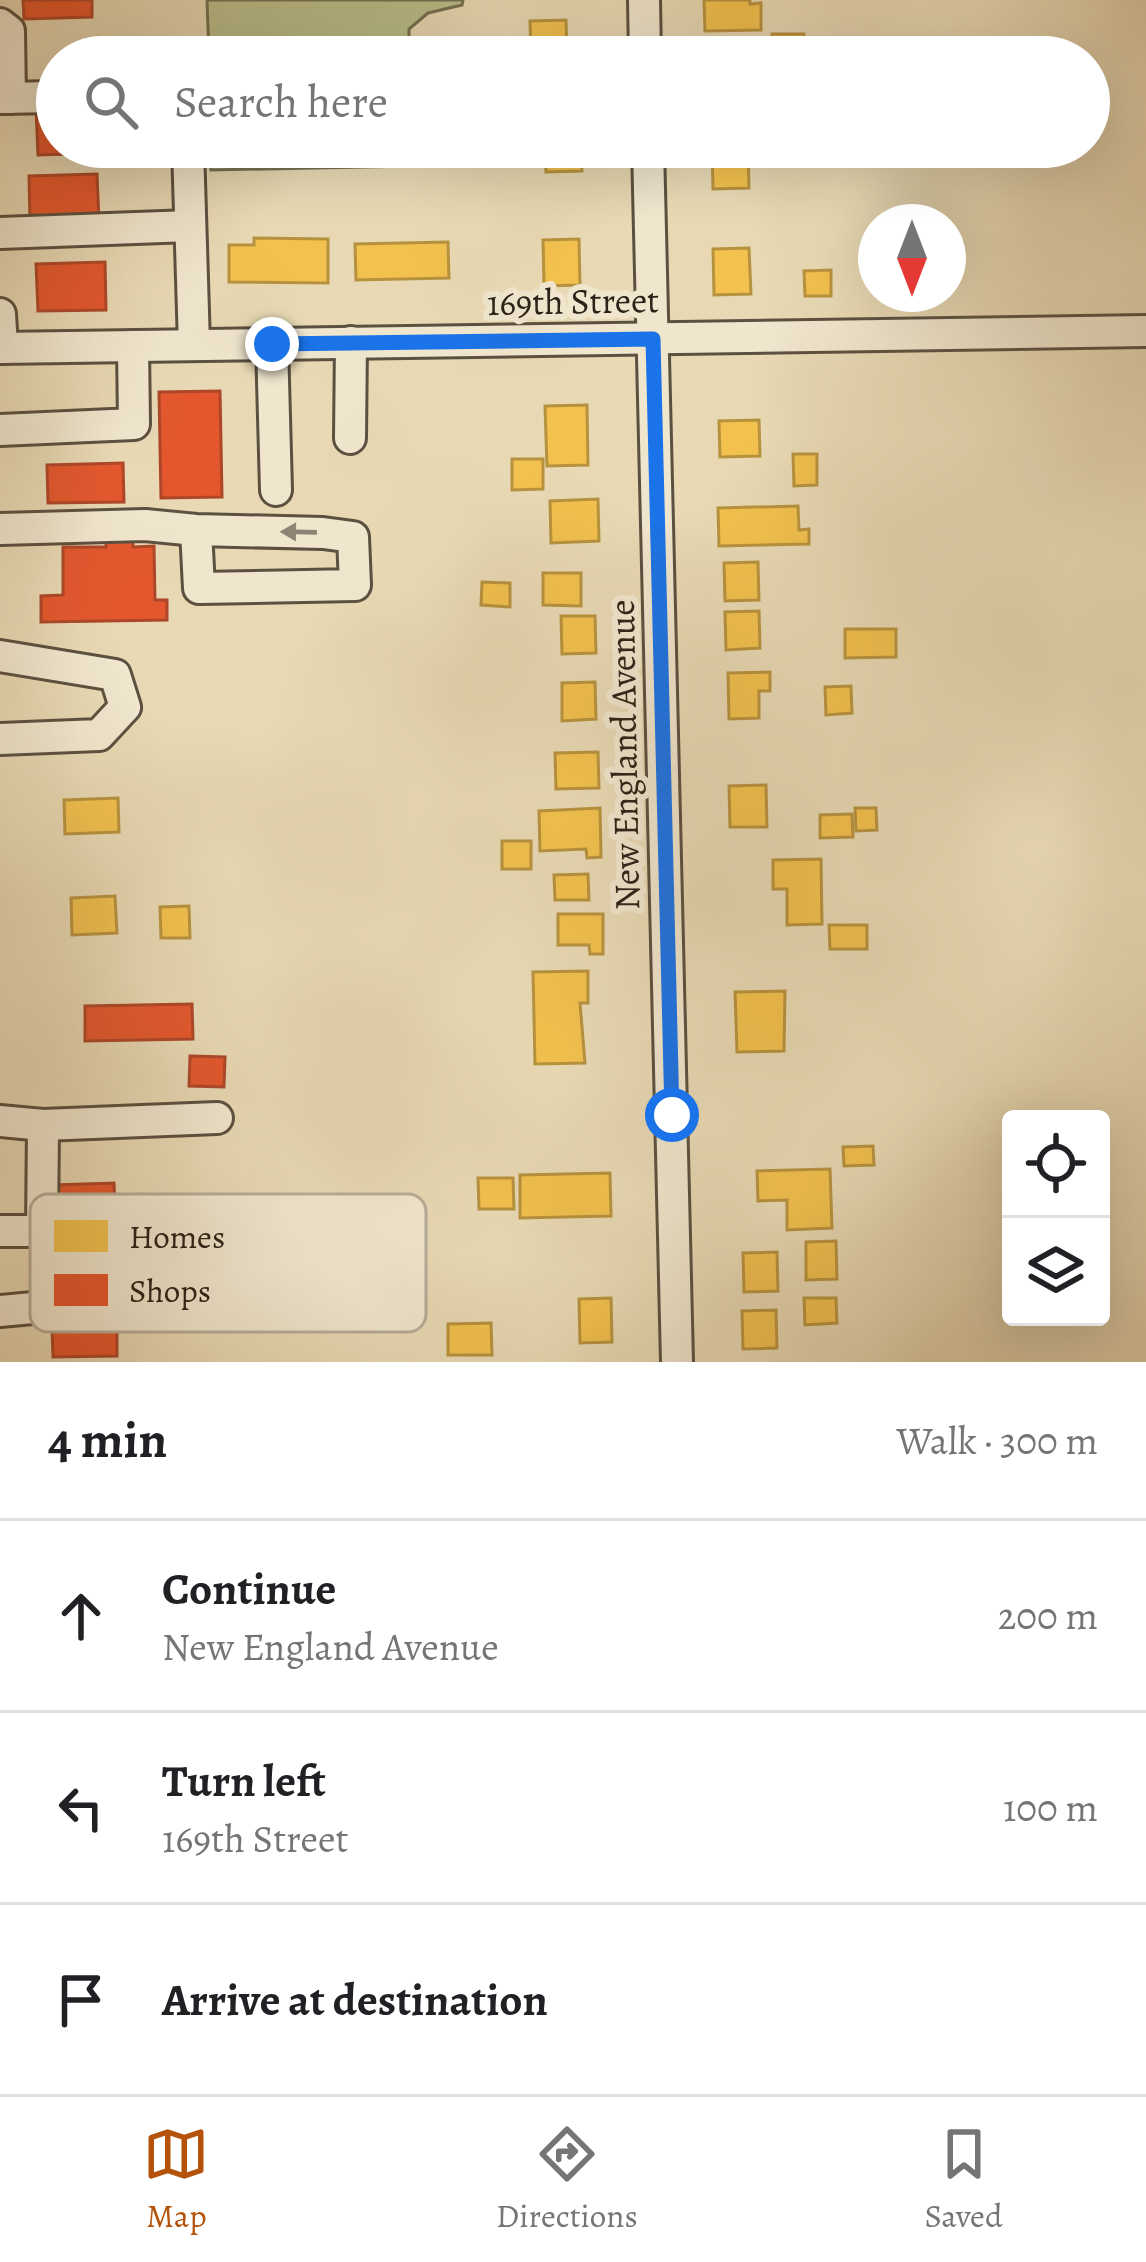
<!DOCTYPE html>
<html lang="en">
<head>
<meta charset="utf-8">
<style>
	:root { --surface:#fff; --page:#f2f2f2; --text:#202124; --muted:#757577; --line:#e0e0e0; --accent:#b45309 }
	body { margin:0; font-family:Alegreya,serif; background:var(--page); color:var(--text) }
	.controls { position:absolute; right:36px; bottom:36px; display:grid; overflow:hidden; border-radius:12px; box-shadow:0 12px 48px #0002 }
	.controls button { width:108px; height:108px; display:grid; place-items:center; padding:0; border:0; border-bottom:3px solid var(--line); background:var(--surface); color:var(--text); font:60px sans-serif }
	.compass { position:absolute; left:858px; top:204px; width:108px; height:108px; border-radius:50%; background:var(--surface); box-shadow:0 12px 48px #0002; rotate:180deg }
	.stop { position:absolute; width:36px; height:36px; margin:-27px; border:9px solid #1a73e8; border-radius:50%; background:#fff }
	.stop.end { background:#1a73e8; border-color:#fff; box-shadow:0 3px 12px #0008 }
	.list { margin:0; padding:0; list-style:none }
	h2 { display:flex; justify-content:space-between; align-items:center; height:156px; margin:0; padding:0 48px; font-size:51px }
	h2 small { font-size:39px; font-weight:400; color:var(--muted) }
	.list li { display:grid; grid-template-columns:78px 1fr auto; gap:36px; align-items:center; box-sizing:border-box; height:192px; padding:0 48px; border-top:3px solid var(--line) }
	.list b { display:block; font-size:45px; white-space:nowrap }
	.list p { margin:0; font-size:39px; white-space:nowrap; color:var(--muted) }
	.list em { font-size:39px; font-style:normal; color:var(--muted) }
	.icon { flex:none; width:66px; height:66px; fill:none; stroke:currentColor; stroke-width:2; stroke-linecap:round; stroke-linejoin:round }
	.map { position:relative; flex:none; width:1146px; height:1362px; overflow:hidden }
	.search { position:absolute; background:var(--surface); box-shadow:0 12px 48px #0002; left:36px; right:36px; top:36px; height:132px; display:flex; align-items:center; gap:30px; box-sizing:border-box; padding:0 42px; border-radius:66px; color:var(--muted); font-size:45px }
	.sheet { height:732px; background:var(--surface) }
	nav { display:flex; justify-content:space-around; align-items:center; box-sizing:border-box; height:168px; border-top:3px solid var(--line); background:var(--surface); font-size:33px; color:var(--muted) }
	nav a { display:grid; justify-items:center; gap:6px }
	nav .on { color:var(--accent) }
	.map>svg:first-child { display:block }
	.green { fill:#b9be8b; stroke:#747052; stroke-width:3 }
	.homes { fill:#f2c14e; stroke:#b7923e; stroke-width:3 }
	.shops { fill:#e4572e; stroke:#ad4728; stroke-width:3 }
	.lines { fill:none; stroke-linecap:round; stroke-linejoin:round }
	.minor-casing { stroke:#5c5040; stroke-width:36 }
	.minor { stroke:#f0e6ce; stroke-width:30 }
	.oneway { fill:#8f8474 }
	.route { stroke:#1a73e8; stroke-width:15 }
	.labels { text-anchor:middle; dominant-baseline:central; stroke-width:12; stroke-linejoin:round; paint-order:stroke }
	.street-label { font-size:36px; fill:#2e2319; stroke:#f0e6ce }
	.key { fill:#f0e6ce; stroke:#b6ac98; stroke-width:3 }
	.key-label { font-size:33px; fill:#2e2319 }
</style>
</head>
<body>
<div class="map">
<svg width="1146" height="1362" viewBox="0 0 1146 1362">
	<rect width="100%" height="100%" fill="#e8d9b4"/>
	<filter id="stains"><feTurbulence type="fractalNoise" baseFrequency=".00167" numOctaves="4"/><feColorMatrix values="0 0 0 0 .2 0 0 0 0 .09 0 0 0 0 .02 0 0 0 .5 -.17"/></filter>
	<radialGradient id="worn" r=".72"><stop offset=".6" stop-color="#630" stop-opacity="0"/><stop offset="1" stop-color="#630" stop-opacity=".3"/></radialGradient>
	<g class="green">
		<polygon points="207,0 463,0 462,5 428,13 409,29 409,57 209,57"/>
		<polygon points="211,147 411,147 411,166 211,170"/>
	</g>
	<g class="homes">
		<polygon points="704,0 750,0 750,4 761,3 761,30 705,31"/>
		<polygon points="566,20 567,57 531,57 530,21"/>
		<rect x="772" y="34" width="32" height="23"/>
		<polygon points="545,147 581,147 582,171 546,172"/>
		<polygon points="712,147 748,147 749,188 713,189"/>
		<polygon points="254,238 328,239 328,283 229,282 229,245 254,245"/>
		<polygon points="579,239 580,285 544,286 543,240"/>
		<polygon points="448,242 449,278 356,280 355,244"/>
		<polygon points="749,248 751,294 714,295 713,249"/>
		<polygon points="831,270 831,296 805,296 804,271"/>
		<polygon points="587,405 588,465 547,466 545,406"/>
		<polygon points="759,420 760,456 720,457 719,421"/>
		<polygon points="793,454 817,454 817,485 794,486"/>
		<polygon points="512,459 543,459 543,489 512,490"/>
		<polygon points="598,499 599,541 551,543 550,501"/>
		<polygon points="798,506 799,530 809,529 809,544 719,546 718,508"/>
		<polygon points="758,562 759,600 725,601 724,563"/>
		<polygon points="543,573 581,573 581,606 543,605"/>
		<polygon points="482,582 510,583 510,607 481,605"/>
		<polygon points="759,611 760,648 726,650 725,612"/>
		<polygon points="561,616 595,616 596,653 562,654"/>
		<polygon points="845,629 896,629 896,657 845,658"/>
		<polygon points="770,672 770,691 759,691 759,718 729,719 728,673"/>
		<polygon points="595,682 596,719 562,721 562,683"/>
		<polygon points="851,686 852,713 826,715 825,687"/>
		<polygon points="598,752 599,788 556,789 555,753"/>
		<polygon points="766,785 767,827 730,827 729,786"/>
		<polygon points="118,798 119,832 65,834 64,800"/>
		<polygon points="600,808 601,857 587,858 586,849 540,851 539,811"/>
		<polygon points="855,808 876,808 877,830 856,831"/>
		<polygon points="852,814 853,837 820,838 820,815"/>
		<rect x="502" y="841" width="29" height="28"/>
		<polygon points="821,859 822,924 787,925 787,889 773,889 773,860"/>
		<polygon points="588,874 589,900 555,900 554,875"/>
		<polygon points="115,896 117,933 72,935 71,898"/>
		<polygon points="189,906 190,938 161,938 160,907"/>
		<polygon points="558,914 603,914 603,954 590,954 589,945 558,945"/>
		<polygon points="829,925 867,925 867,949 830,949"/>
		<polygon points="588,971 588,1003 580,1003 585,1063 535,1064 533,972"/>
		<polygon points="785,991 784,1051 737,1052 735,992"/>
		<polygon points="873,1146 874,1165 844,1166 843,1147"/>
		<polygon points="830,1169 832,1228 787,1230 787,1200 758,1201 757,1171"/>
		<polygon points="610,1173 611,1216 520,1218 520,1175"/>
		<polygon points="478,1178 513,1178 514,1209 479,1209"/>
		<polygon points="836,1241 837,1279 806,1280 806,1242"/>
		<polygon points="777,1252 778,1291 744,1292 743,1253"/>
		<polygon points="611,1298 612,1342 580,1343 579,1299"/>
		<polygon points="804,1298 836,1298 837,1323 805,1325"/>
		<polygon points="776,1310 777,1348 743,1349 742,1311"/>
		<polygon points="491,1323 492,1355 448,1355 448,1324"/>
	</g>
	<g class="shops">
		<polygon points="23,0 92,0 92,17 24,19"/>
		<polygon points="57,107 57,147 106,147 106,153 38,155 36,108"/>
		<polygon points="97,174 99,221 30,223 29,176"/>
		<polygon points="105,262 106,310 38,311 36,264"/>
		<polygon points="220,391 222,497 161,498 159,392"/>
		<polygon points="123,463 124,502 48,503 47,465"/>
		<polygon points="133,536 133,547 154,546 155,600 167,600 167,620 41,622 41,596 63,595 63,547 106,547 106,537"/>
		<polygon points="192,1004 193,1039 85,1041 85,1006"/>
		<polygon points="190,1056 225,1057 224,1087 189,1086"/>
		<polygon points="114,1183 115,1210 108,1211 109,1249 62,1250 61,1209 54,1210 53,1185"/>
		<polygon points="117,1326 117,1356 53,1357 52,1327"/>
	</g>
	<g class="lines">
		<defs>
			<g id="minor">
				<polyline points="644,0 645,57"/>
				<polyline points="0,24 9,31 10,98"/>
				<polyline points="0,98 57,97"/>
				<polyline points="188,147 194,345"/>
				<polyline points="648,147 677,1362"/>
				<polyline points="0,233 190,226"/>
				<polyline points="0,314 2,348"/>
				<polyline points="272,344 276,490"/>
				<polyline points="0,348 1146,331"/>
				<polyline points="0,430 134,424 133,346"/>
				<polyline points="350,438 351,342"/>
				<polyline points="0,529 145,525 196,530 323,533 353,537 355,585 199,588 196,530"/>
				<polyline points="0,656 115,675 125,707 99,735 0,739"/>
				<polyline points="0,1121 43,1125 217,1118"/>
				<polyline points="0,1231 42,1231 43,1125"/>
				<polyline points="0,1311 65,1305 221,1299"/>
			</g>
		</defs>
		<use href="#minor" class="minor-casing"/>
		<use href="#minor" class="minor"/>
	</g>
	<defs><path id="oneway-solid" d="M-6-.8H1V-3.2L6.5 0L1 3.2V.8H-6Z" transform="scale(3)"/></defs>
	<use class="oneway" href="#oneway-solid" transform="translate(299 532) rotate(-179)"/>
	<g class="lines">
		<polyline class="route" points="272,344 653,339 672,1115"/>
	</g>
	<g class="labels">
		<g class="street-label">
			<text transform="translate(573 301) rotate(-1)">169th Street</text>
			<text transform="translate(624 755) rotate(-91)">New England Avenue</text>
		</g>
	</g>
	<rect x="30" y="1194" width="396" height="138" rx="18" class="key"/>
	<rect x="54" y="1220" width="54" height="32" fill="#f2c14e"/>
	<rect x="54" y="1274" width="54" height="32" fill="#e4572e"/>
	<g class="key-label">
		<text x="129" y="1248">Homes</text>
		<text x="129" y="1302">Shops</text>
	</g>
	<rect width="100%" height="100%" filter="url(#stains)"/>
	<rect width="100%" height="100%" fill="url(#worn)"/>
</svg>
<div class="controls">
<button><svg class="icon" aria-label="locate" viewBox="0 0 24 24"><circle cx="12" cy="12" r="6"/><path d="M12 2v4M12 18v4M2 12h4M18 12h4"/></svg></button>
<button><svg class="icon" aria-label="layers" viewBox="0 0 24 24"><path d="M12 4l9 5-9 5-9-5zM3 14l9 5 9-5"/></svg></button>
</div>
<svg class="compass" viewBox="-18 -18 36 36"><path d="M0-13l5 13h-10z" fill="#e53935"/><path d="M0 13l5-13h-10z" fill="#757577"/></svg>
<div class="stop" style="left:672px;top:1115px"></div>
<div class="stop end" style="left:272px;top:344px"></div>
<div class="search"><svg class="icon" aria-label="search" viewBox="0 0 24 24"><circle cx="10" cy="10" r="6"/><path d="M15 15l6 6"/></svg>Search here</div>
</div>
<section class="sheet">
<h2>4 min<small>Walk · 300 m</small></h2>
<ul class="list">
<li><svg class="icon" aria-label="ahead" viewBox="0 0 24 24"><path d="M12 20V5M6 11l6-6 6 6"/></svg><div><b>Continue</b><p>New England Avenue</p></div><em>200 m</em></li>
<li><svg class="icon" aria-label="left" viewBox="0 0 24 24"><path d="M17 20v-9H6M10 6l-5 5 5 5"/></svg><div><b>Turn left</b><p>169th Street</p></div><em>100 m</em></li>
<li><svg class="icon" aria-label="arrive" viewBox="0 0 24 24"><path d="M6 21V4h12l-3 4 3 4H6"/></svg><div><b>Arrive at destination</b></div></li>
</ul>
</section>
<nav>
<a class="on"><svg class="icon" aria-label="map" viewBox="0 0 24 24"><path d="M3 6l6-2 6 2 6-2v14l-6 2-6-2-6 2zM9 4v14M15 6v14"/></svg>Map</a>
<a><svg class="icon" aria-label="directions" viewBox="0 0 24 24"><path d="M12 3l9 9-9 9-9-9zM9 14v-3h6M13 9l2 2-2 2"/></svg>Directions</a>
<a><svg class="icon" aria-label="saved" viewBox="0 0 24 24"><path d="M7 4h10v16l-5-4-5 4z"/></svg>Saved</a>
</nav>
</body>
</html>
